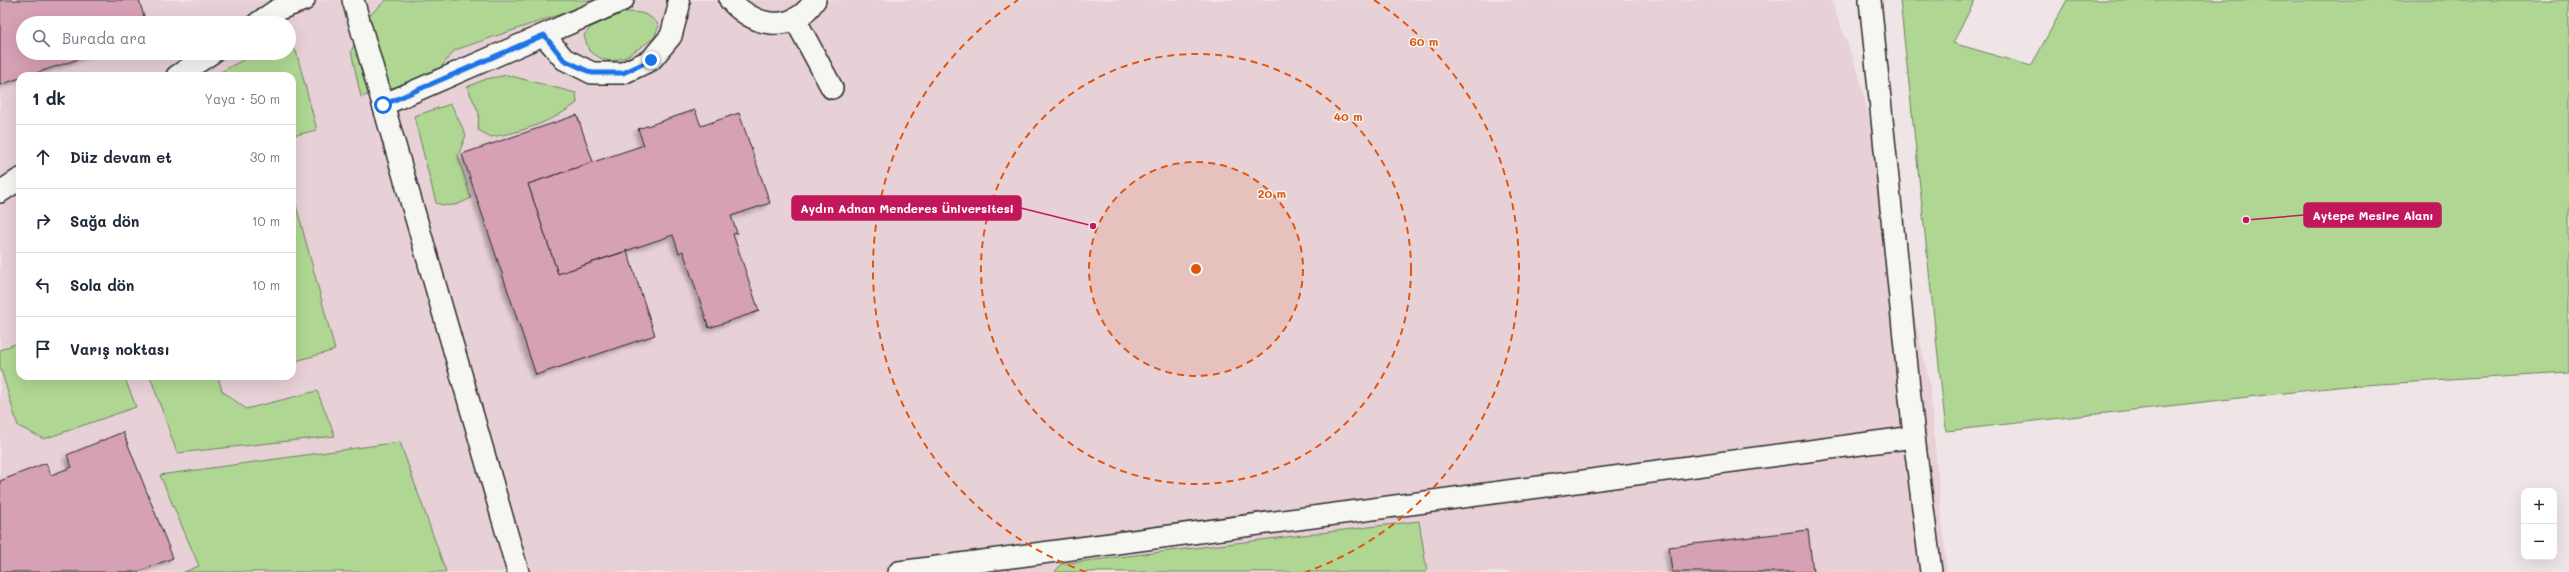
<!DOCTYPE html>
<html lang="tr">
<head>
<meta charset="utf-8">
<style>
	:root { --surface:#fff; --page:#f6f6f7; --text:#1f2937; --muted:#747a83; --line:#e0e1e3 }
	body { margin:0; font-family:Mali,sans-serif; background:var(--page); color:var(--text) }
	.controls { position:absolute; right:12px; bottom:12px; display:grid; overflow:hidden; border-radius:8px; box-shadow:0 4px 16px #0002 }
	.controls button { width:36px; height:36px; display:grid; place-items:center; padding:0; border:0; border-bottom:1px solid var(--line); background:var(--surface); color:var(--text); font:20px sans-serif }
	.stop { position:absolute; width:12px; height:12px; margin:-9px; border:3px solid #1a73e8; border-radius:50%; background:#fff }
	.stop.end { background:#1a73e8; border-color:#fff; box-shadow:0 1px 4px #0008 }
	.list { margin:0; padding:0; list-style:none }
	h2 { display:flex; justify-content:space-between; align-items:center; height:52px; margin:0; padding:0 16px; font-size:17px }
	h2 small { font-size:13px; font-weight:400; color:var(--muted) }
	.list li { display:grid; grid-template-columns:26px 1fr auto; gap:12px; align-items:center; box-sizing:border-box; height:64px; padding:0 16px; border-top:1px solid var(--line) }
	.list b { display:block; font-size:15px; white-space:nowrap }
	.list em { font-size:13px; font-style:normal; color:var(--muted) }
	.icon { flex:none; width:22px; height:22px; fill:none; stroke:currentColor; stroke-width:2; stroke-linecap:round; stroke-linejoin:round }
	.map { position:relative; flex:none; width:2569px; height:572px; overflow:hidden }
	.search { position:absolute; background:var(--surface); box-shadow:0 4px 16px #0002; left:16px; top:16px; width:280px; height:44px; display:flex; align-items:center; gap:10px; box-sizing:border-box; padding:0 14px; border-radius:22px; color:var(--muted); font-size:15px }
	.panel { position:absolute; background:var(--surface); box-shadow:0 4px 16px #0002; left:16px; top:72px; width:280px; height:308px; border-radius:12px }
	.map>svg:first-child { display:block }
	.built { fill:#e8d0d7; fill-rule:evenodd }
	.green { fill:#afd793; stroke:#6d815f }
	.building { fill:#d6a0b5; stroke:#2b2b2b; filter:url(#shadow) }
	.lines { fill:none; stroke-linecap:round; stroke-linejoin:round }
	.lane-casing { stroke:#2b2b2b; stroke-width:24 }
	.lane { stroke:#f6f6f2; stroke-width:21 }
	.route { stroke:#1a73e8; stroke-width:5 }
	.ring { fill:none; stroke:#df570e; stroke-width:2; stroke-dasharray:7 5 }
	.centre { fill:#df570e; stroke:#f6f6f2; stroke-width:2 }
	.ring-label { font-size:12px; text-anchor:middle; font-weight:bold; fill:#df570e; stroke:#f6f6f2; stroke-width:3; stroke-linejoin:round; paint-order:stroke }
	.leader { fill:none; stroke:#c2185b; stroke-width:1.5 }
	.callout-dot { fill:#c2185b; stroke:#f6f6f2; stroke-width:1.5 }
	.callout { fill:#c2185b; stroke:#c2185b; stroke-width:1.5 }
	.callout-label { font-size:12px; text-anchor:middle; font-weight:bold; fill:#fff }
</style>
</head>
<body>
<div class="map">
<svg width="2569" height="572" viewBox="0 0 2569 572">
	<defs>
		<filter id="shadow"><feDropShadow dx="-3.5" dy="3.5" stdDeviation="2" flood-color="#0004"/></filter>
	</defs>
	<rect width="100%" height="100%" fill="#f0e5e6"/>
	<filter id="ink" filterUnits="userSpaceOnUse"><feTurbulence type="fractalNoise" baseFrequency=".025" numOctaves="2"/><feDisplacementMap in="SourceGraphic" scale="8" xChannelSelector="R" yChannelSelector="G"/><feConvolveMatrix kernelMatrix="1 2 1 2 8 2 1 2 1" color-interpolation-filters="sRGB"/></filter>
	<g filter="url(#ink)">
		<path class="built" d="M0,0H1831L1859,74L1929,380L1947,572H0ZM23,23H289V53H23ZM20,76H292V376H20Z"/>
		<g class="green">
			<polygon points="386,0 602,0 455,50 441,67 412,82 361,97 351,51 370,15"/>
			<polygon points="1900,0 1975,0 1953,43 2031,66 2067,0 2569,0 2569,373 2346,386 1946,431"/>
			<path d="M625,12C641,12 648,13 659,25L654,38L626,57L612,61L602,59L589,51L584,35L591,27Z"/>
			<polygon points="289,44 296,51 317,130 292,136 292,76 213,76 256,53 289,53"/>
			<path d="M507,75L576,93L577,103C553,121 521,133 491,137L478,130L479,113L467,87L486,79Z"/>
			<path d="M451,104L466,135L458,156L471,198C458,205 450,208 436,203L414,116Z"/>
			<polygon points="292,190 335,350 292,362"/>
			<polygon points="20,342 20,376 124,376 136,407 44,439 18,426 0,366 0,350"/>
			<polygon points="150,376 218,376 222,391 246,409 317,391 335,436 177,453"/>
			<polygon points="400,442 446,572 184,572 199,566 160,475"/>
			<polygon points="1419,521 1427,572 1055,572 1061,564"/>
		</g>
		<g class="building">
			<polygon points="0,0 139,0 146,23 23,23 23,53 97,53 27,76 20,76 20,78 0,85"/>
			<polygon points="695,110 701,126 739,113 770,203 731,216 737,233 733,234 759,311 709,328 683,251 679,253 673,235 558,274 528,184 644,145 638,129"/>
			<polygon points="577,115 593,162 528,184 558,274 627,251 655,335 536,375 462,154"/>
			<polygon points="123,432 173,558 137,572 0,572 0,481 46,463 51,475 72,467 67,455"/>
			<polygon points="1808,530 1813,572 1672,572 1669,547"/>
		</g>
		<g class="lines">
			<defs>
				<g id="lane">
					<polyline points="353,0 518,572"/>
					<path d="M730,0C755,27 792,35 815,0"/>
					<polyline points="1870,0 1914,437 1931,572"/>
					<polyline points="795,19 832,88"/>
					<polyline points="258,23 277,10 304,0"/>
					<polyline points="544,35 564,59 592,73 623,73 651,60 671,36 679,6 678,0"/>
					<polyline points="177,76 212,53"/>
					<polyline points="383,105 623,0"/>
					<polyline points="0,192 20,179"/>
					<polyline points="899,572 1914,437"/>
				</g>
			</defs>
			<use href="#lane" class="lane-casing"/>
			<use href="#lane" class="lane"/>
		</g>
	</g>
	<g class="lines" filter="url(#ink)">
		<polyline class="route" points="383,105 544,35 564,60 592,73 623,73 651,60"/>
	</g>
	<circle cx="1196" cy="269" r="107" fill="#df570e" fill-opacity=".12"/>
	<g class="ring">
		<circle cx="1196" cy="269" r="107"/>
		<circle cx="1196" cy="269" r="215"/>
		<path d="M1086 572A322 322 0 0 1 1018 0M1374 0A322 322 0 0 1 1306 572"/>
	</g>
	<circle cx="1196" cy="269" r="6" class="centre"/>
	<g class="ring-label">
		<text x="1424" y="46">60 m</text>
		<text x="1348" y="121">40 m</text>
		<text x="1272" y="198">20 m</text>
	</g>
	<path class="leader" d="M1093 226L1021 208M2246 220L2304 215"/>
	<g class="callout-dot">
		<circle cx="1093" cy="226" r="4"/>
		<circle cx="2246" cy="220" r="4"/>
	</g>
	<g class="callout">
		<rect x="792" y="196" width="229" height="24" rx="4"/>
		<rect x="2304" y="203" width="137" height="24" rx="4"/>
	</g>
	<g class="callout-label">
		<text x="907" y="213">Aydın Adnan Menderes Üniversitesi</text>
		<text x="2373" y="220">Aytepe Mesire Alanı</text>
	</g>
</svg>
<div class="controls">
<button>+</button>
<button>−</button>
</div>
<div class="stop" style="left:383px;top:105px"></div>
<div class="stop end" style="left:651px;top:60px"></div>
<div class="search"><svg class="icon" aria-label="search" viewBox="0 0 24 24"><circle cx="10" cy="10" r="6"/><path d="M15 15l6 6"/></svg>Burada ara</div>
<section class="panel">
<h2>1 dk<small>Yaya · 50 m</small></h2>
<ul class="list">
<li><svg class="icon" aria-label="ahead" viewBox="0 0 24 24"><path d="M12 20V5M6 11l6-6 6 6"/></svg><div><b>Düz devam et</b></div><em>30 m</em></li>
<li><svg class="icon" aria-label="right" viewBox="0 0 24 24"><path d="M7 20v-9h11M14 6l5 5-5 5"/></svg><div><b>Sağa dön</b></div><em>10 m</em></li>
<li><svg class="icon" aria-label="left" viewBox="0 0 24 24"><path d="M17 20v-9H6M10 6l-5 5 5 5"/></svg><div><b>Sola dön</b></div><em>10 m</em></li>
<li><svg class="icon" aria-label="arrive" viewBox="0 0 24 24"><path d="M6 21V4h12l-3 4 3 4H6"/></svg><div><b>Varış noktası</b></div></li>
</ul>
</section>
</div>
</body>
</html>
